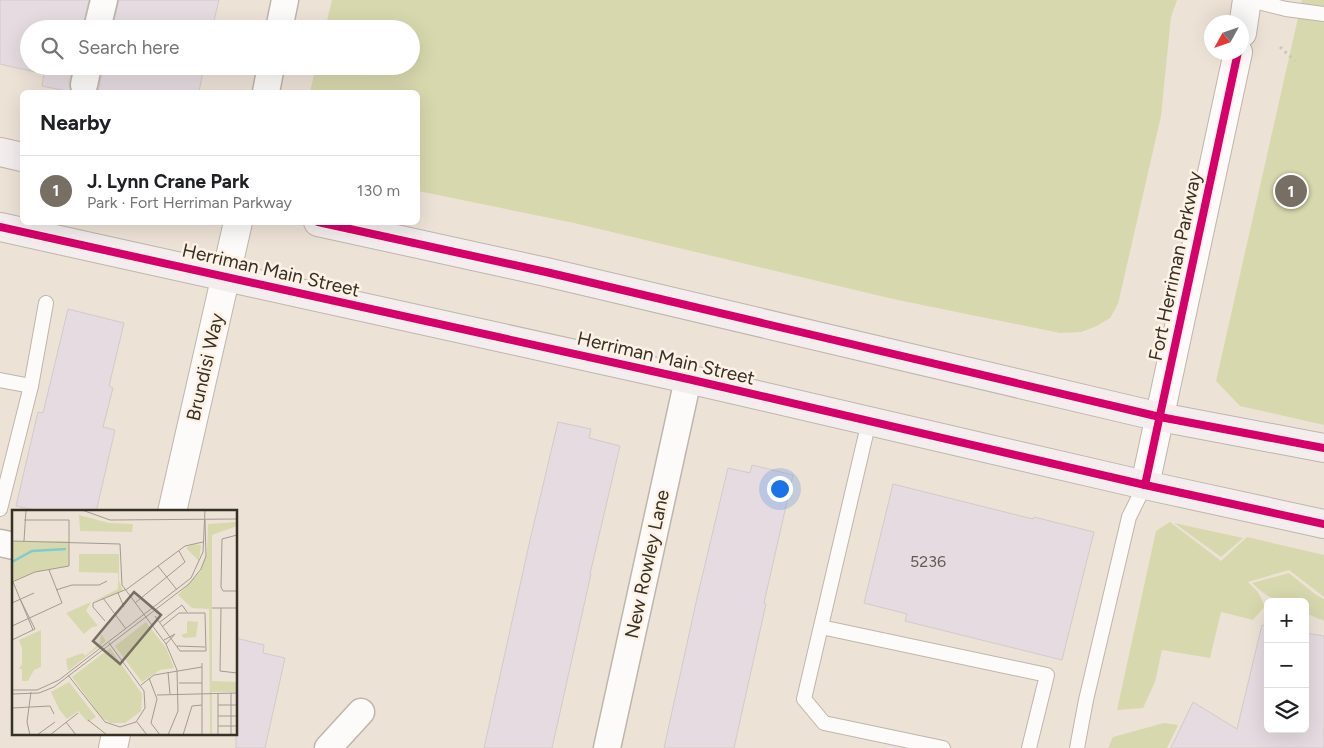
<!DOCTYPE html>
<html lang="en">
<head>
<meta charset="utf-8">
<style>
	:root { --surface:#fff; --page:#f6f6f6; --text:#202124; --muted:#757577; --line:#e0e0e0; --accent:#776e64 }
	body { margin:0; font-family:Figtree,sans-serif; background:var(--page); color:var(--text) }
	.controls { position:absolute; right:15px; bottom:15px; display:grid; overflow:hidden; border-radius:8px; box-shadow:0 5px 20px #0002 }
	.controls button { width:45px; height:45px; display:grid; place-items:center; padding:0; border:0; border-bottom:1px solid var(--line); background:var(--surface); color:var(--text); font:25px sans-serif }
	.compass { position:absolute; left:1204px; top:15px; width:45px; height:45px; border-radius:50%; background:var(--surface); box-shadow:0 5px 20px #0002; rotate:230deg }
	.you { position:absolute; left:779px; top:488px; width:18px; height:18px; margin:-12px; border:4px solid #fff; border-radius:50%; background:#1a73e8; box-shadow:0 0 0 8px #1a73e833 }
	.badge { display:grid; place-items:center; width:32px; height:32px; border-radius:50%; background:var(--accent); color:#fff; font-size:16px; font-weight:700 }
	.pin { position:absolute; translate:-50% -50%; border:2px solid #fff; box-shadow:0 1px 5px #0006 }
	.list { margin:0; padding:0; list-style:none }
	h2 { display:flex; justify-content:space-between; align-items:center; height:65px; margin:0; padding:0 20px; font-size:21px }
	h2 small { font-size:16px; font-weight:400; color:var(--muted) }
	.list li { display:grid; grid-template-columns:32px 1fr auto; gap:15px; align-items:center; box-sizing:border-box; height:70px; padding:0 20px; border-top:1px solid var(--line) }
	.list b { display:block; font-size:19px; white-space:nowrap }
	.list p { margin:0; font-size:16px; white-space:nowrap; color:var(--muted) }
	.list em { font-size:16px; font-style:normal; color:var(--muted) }
	.icon { flex:none; width:28px; height:28px; fill:none; stroke:currentColor; stroke-width:2; stroke-linecap:round; stroke-linejoin:round }
	.map { position:relative; flex:none; width:1324px; height:748px; overflow:hidden }
	.search { position:absolute; background:var(--surface); box-shadow:0 5px 20px #0002; left:20px; top:20px; width:400px; height:55px; display:flex; align-items:center; gap:12px; box-sizing:border-box; padding:0 18px; border-radius:28px; color:var(--muted); font-size:19px }
	.panel { position:absolute; background:var(--surface); box-shadow:0 5px 20px #0002; left:20px; top:90px; width:400px; height:135px; border-radius:8px }
	.map>svg:first-child { display:block }
	.green { fill:#d8d8ae }
	.building { fill:#e5dbe0; stroke:#d2cbca }
	.lines { fill:none; stroke-linecap:round; stroke-linejoin:round }
	.service-casing { stroke:#beb5ac; stroke-width:16 }
	.minor-casing { stroke:#beb5ac; stroke-width:29 }
	.tertiary-casing { stroke:#beb5ac; stroke-width:30 }
	.secondary-casing { stroke:#beb5ac; stroke-width:30 }
	.path { stroke:#c9c6c1; stroke-width:3; stroke-dasharray:2.5 4; stroke-linecap:butt }
	.service { stroke:#fcfbf9; stroke-width:14 }
	.minor { stroke:#fcfbf9; stroke-width:26 }
	.tertiary { stroke:#fcfbf9; stroke-width:28 }
	.secondary { stroke:#f3eeed; stroke-width:28 }
	.cycleway-casing { stroke:#fef2e4; stroke-width:11 }
	.cycleway { stroke:#d6006c; stroke-width:8 }
	.labels { text-anchor:middle; dominant-baseline:central; stroke-width:5; stroke-linejoin:round; paint-order:stroke }
	.number-label { font-size:16px; fill:#625b55 }
	.street-label { font-size:19px; fill:#373027; stroke:#fef2e4 }
	.inset-river { fill:none; stroke:#7eccd1; stroke-width:2.5 }
	.inset-road { fill:none; stroke:#a49b90; stroke-width:1 }
	.view { fill:#776e64; fill-opacity:0.15; stroke:#776e64; stroke-width:2.5 }
	.inset-edge { fill:none; stroke:#373027; stroke-width:2.5 }
</style>
</head>
<body>
<div class="map">
<svg width="1324" height="748" viewBox="0 0 1324 748">
	<rect width="100%" height="100%" fill="#ede2d6"/>
	<g class="green">
		<polygon points="332,0 1177,0 1171,17 1161,116 1118,304 1110,318 1097,326 1081,332 1060,333 893,299 574,223 418,191 418,92 310,92 316,66 411,66 411,29 325,29"/>
		<polygon points="1302,0 1324,0 1324,425 1240,406 1216,381"/>
		<polygon points="1170,522 1221,561 1247,537 1324,555 1324,597 1289,570 1248,582 1258,592 1265,606 1253,620 1221,612 1210,658 1162,650 1155,682 1143,708 1117,710 1156,531"/>
		<polygon points="1174,523 1243,538 1221,557"/>
		<path d="M1289,573L1316,595L1324,599V621L1305,613V602C1279,602 1272,602 1252,583Z"/>
		<polygon points="1164,723 1178,725 1167,748 1108,748 1113,737"/>
	</g>
	<g class="building">
		<polygon points="0,0 89,0 82,29 29,29 29,66 73,66 69,82 71,92 42,86 44,74 0,64"/>
		<polygon points="119,0 219,0 212,29 112,29"/>
		<polygon points="103,66 204,66 199,92 97,92 99,88"/>
		<polygon points="68,309 124,323 109,386 113,388 103,427 115,430 96,512 43,512 16,506 38,412 43,413"/>
		<polygon points="558,422 591,429 589,438 620,446 590,574 591,574 552,748 484,748 530,540"/>
		<polygon points="752,465 793,475 764,603 766,604 734,748 664,748 697,598 728,468 750,473"/>
		<polygon points="893,484 1033,519 1034,517 1094,532 1062,660 905,621 907,614 864,603"/>
		<polygon points="1262,625 1268,626 1268,729 1305,729 1305,633 1324,636 1324,748 1171,748 1193,702 1237,729"/>
		<polygon points="236,638 264,645 263,653 285,658 265,748 236,748"/>
	</g>
	<g class="lines">
		<defs>
			<g id="service">
				<polyline points="1250,0 1286,9 1324,14"/>
				<polyline points="0,380 31,386"/>
				<polyline points="869,421 804,699 824,723 943,748"/>
				<polyline points="0,509 31,386 46,303"/>
				<polyline points="821,627 1047,675 1029,748"/>
				<polyline points="1077,748 1086,700 1129,517 1145,485"/>
			</g>
			<g id="minor">
				<polyline points="97,29 104,0"/>
				<polyline points="279,29 285,0"/>
				<polyline points="84,85 88,66"/>
				<polyline points="266,92 271,66"/>
				<polyline points="0,543 14,546"/>
				<polyline points="328,748 361,712"/>
				<polyline points="607,748 688,379"/>
			</g>
			<g id="tertiary">
				<polyline points="1242,33 1247,0"/>
				<polyline points="1145,485 1238,52"/>
				<polyline points="172,512 238,222"/>
				<polyline points="113,748 116,734"/>
			</g>
			<g id="secondary">
				<polyline points="0,152 22,157"/>
				<polyline points="318,222 546,272 1160,417 1324,448"/>
				<polyline points="0,227 688,379 1145,485 1324,524"/>
			</g>
		</defs>
		<use href="#service" class="service-casing"/>
		<use href="#minor" class="minor-casing"/>
		<use href="#tertiary" class="tertiary-casing"/>
		<use href="#secondary" class="secondary-casing"/>
		<polyline class="path" points="1280,47 1295,61"/>
		<use href="#service" class="service"/>
		<use href="#minor" class="minor"/>
		<use href="#tertiary" class="tertiary"/>
		<use href="#secondary" class="secondary"/>
		<defs>
			<g id="cycleway">
				<polyline points="318,222 546,272 1160,417 1324,448"/>
				<polyline points="0,227 688,379 1145,485 1324,524"/>
				<polyline points="1145,485 1238,52"/>
			</g>
		</defs>
		<use href="#cycleway" class="cycleway-casing"/>
		<use href="#cycleway" class="cycleway"/>
	</g>
	<g class="labels">
		<g class="number-label">
			<text x="928" y="561">5236</text>
		</g>
		<g class="street-label">
			<text transform="translate(1175 266) rotate(-78)">Fort Herriman Parkway</text>
			<text transform="translate(271 270) rotate(13)">Herriman Main Street</text>
			<text transform="translate(666 358) rotate(13)">Herriman Main Street</text>
			<text transform="translate(205 367) rotate(-77)">Brundisi Way</text>
			<text transform="translate(647 564) rotate(-78)">New Rowley Lane</text>
		</g>
	</g>
	<g transform="translate(12 510)">
		<rect width="225" height="225" fill="#ede2d6"/>
		<path d="M67,5L97,13L121,14L120,22L68,21ZM225,12V16L200,25V171L225,172V182H200V225H198L197,99L180,98L166,85L188,62L195,44L196,14ZM0,31H57V56L23,62L0,71ZM180,34L189,35L187,51L174,38ZM67,44H107V71L111,81L80,92L106,79V63L67,62ZM79,92L74,101L86,116L80,117L72,124L54,103ZM175,111L186,112L184,127L172,128L169,125L175,123ZM134,112L154,138L162,158L148,160L130,172L103,136ZM29,120V157L22,160L16,171H10V159H7L10,154V138L7,130ZM89,124L94,131L56,161L54,149L71,143L73,146L88,133ZM98,138L130,184L129,201L113,213H99L90,208L60,167ZM57,172L84,207L76,212L66,201L55,209L47,199L39,182Z" fill="#d8d8ae"/>
		<path class="inset-river" d="M0,52L20,41L54,39"/>
		<path class="inset-road" d="M70,0L98,10L225,9M225,25L210,29L209,77L211,81H225M0,31L108,34L110,75L154,134L165,160L166,201L156,225M12,31L14,0M146,56L165,80M0,72L23,62L57,56V10H12M1,72L21,120M44,80L60,75H87L95,71M106,83L112,97M91,88L114,119M0,93L22,83M123,93L173,52L167,41M200,98H225M209,98L208,161L225,163M143,106L168,141H194L193,103H167L151,116M93,111L81,97V93L115,79L173,36L191,32M148,112L170,95L175,102M0,116L50,93L37,60M0,130L23,119L8,89M152,130L163,124L154,134M165,136L193,137M190,153V225M156,162L158,184M56,165L93,212L108,217L124,212L133,198L132,181L97,133M137,168L145,189L139,213L148,225M167,173H190M129,175L142,165L190,157M0,180H25L47,170L179,68L191,42L193,0M0,184L27,183L42,177L177,74L189,59L194,46L193,10M206,184V225M145,185L225,183M206,195H225M0,198L38,196L42,204M206,206H225M0,208V187M76,210L95,225M54,212L64,225M125,212L135,225M206,216H225M18,225L15,212L19,182M25,225L43,212M38,225L66,203M171,225L180,196L190,195M219,225V183"/>
		<path class="view" d="M122,82L149,105L108,154L81,131Z"/>
		<rect width="225" height="225" class="inset-edge"/>
	</g>
</svg>
<div class="controls">
<button>+</button>
<button>−</button>
<button><svg class="icon" aria-label="layers" viewBox="0 0 24 24"><path d="M12 4l9 5-9 5-9-5zM3 14l9 5 9-5"/></svg></button>
</div>
<svg class="compass" viewBox="-18 -18 36 36"><path d="M0-13l5 13h-10z" fill="#e53935"/><path d="M0 13l5-13h-10z" fill="#757577"/></svg>
<div class="you"></div>
<div class="pin badge" style="left:1291px;top:191px">1</div>
<div class="search"><svg class="icon" aria-label="search" viewBox="0 0 24 24"><circle cx="10" cy="10" r="6"/><path d="M15 15l6 6"/></svg>Search here</div>
<section class="panel">
<h2>Nearby<small></small></h2>
<ul class="list">
<li><span class="badge">1</span><div><b>J. Lynn Crane Park</b><p>Park · Fort Herriman Parkway</p></div><em>130 m</em></li>
</ul>
</section>
</div>
</body>
</html>
